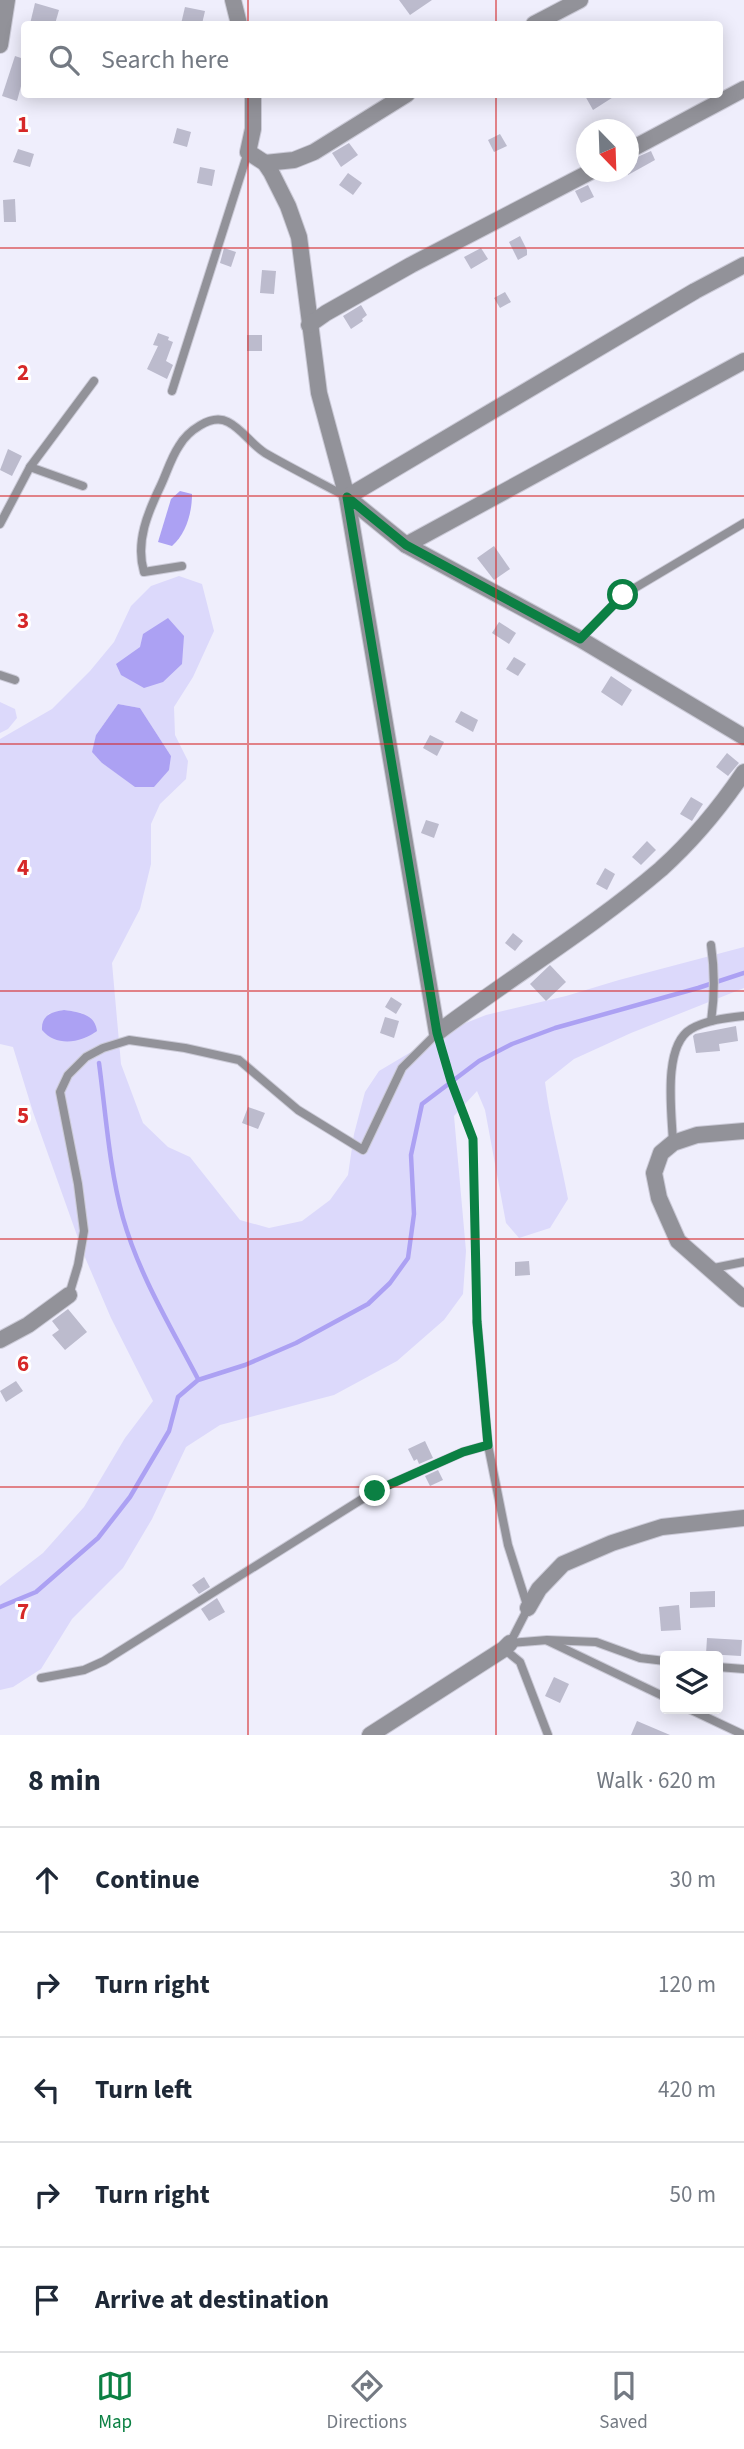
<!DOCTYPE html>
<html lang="en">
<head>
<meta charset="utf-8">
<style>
	:root { --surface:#fff; --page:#f6f6f7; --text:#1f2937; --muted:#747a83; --line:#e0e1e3; --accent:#0b8043 }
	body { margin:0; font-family:"Source Sans 3",sans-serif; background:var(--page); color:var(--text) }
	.controls { position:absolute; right:21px; bottom:21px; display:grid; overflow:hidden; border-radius:7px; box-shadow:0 4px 18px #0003 }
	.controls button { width:63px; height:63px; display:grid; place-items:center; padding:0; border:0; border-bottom:2px solid var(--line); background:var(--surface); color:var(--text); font:35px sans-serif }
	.compass { position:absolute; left:576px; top:119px; width:63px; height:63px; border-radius:50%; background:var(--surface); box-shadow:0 4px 18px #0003; rotate:157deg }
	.stop { position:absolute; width:21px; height:21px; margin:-16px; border:5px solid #0b8043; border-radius:50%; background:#fff }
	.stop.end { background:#0b8043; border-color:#fff; box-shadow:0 2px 7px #0008 }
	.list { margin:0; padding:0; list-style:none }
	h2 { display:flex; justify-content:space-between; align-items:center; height:91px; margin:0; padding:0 28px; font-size:30px }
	h2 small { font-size:23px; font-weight:400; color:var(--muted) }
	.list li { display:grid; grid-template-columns:46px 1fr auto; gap:21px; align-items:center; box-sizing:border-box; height:105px; padding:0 28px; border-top:2px solid var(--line) }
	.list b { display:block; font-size:26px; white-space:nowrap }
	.list em { font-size:23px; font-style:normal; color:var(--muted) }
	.icon { flex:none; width:38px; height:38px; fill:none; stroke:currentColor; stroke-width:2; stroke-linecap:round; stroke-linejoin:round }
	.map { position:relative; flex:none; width:744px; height:1735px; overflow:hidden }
	.search { position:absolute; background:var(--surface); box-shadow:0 4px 18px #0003; left:21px; right:21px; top:21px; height:77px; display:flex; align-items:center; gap:18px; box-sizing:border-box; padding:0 24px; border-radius:7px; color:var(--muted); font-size:26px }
	.sheet { height:616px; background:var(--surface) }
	nav { display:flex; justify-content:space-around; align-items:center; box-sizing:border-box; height:98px; border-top:2px solid var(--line); background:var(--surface); font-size:19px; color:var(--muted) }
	nav a { display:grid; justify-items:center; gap:4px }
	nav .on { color:var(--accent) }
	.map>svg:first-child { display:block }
	.green { fill:#dcd9fb; fill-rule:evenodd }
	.water { fill:#aca1f3 }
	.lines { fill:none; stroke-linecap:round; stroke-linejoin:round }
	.stream { stroke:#aca1f3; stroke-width:4.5 }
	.building { fill:#bcbbcd }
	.lane-casing { stroke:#cbcad7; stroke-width:10 }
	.street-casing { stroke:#cbcad7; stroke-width:18 }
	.path { stroke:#8c8c96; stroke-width:2.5; stroke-dasharray:3.5 5; stroke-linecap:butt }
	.lane { stroke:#929299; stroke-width:8 }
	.street { stroke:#929299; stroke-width:16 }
	.route { stroke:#0b8043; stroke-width:9 }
	.grid { fill:none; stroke:#d62828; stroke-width:2; stroke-opacity:0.55 }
	.grid-label { font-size:23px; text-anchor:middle; font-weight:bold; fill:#d62828; stroke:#fff; stroke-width:6; stroke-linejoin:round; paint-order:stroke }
</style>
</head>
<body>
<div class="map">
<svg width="744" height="1735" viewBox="0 0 744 1735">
	<rect width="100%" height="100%" fill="#efeefc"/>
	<g class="green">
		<path d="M179,576L202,584L214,631L193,677L174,707L175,735L188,761L186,779L160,804L151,824V864L140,909L112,963L121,1064L143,1123L168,1147L190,1157L240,1220L269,1228L302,1221L330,1200L348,1175L354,1134L365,1092L379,1071L448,1030L486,1015L566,996L619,980L744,947V988L631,1033L574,1059L545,1082C550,1122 561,1160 568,1199L550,1228L519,1238L506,1223L485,1110L477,1091L454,1116L466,1251L463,1294L444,1320L397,1361L334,1395L220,1425L186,1447L152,1519L123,1568L72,1619L41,1669L13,1687L0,1690V1586L43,1553L84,1507L125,1438L153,1401L111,1318L84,1255L33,1112L13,1047L0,1044V739L52,709L90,671L114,642L131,606L151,586ZM118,704L140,708L171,756L135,786L102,763L96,735ZM64,1010L82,1013L95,1033L69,1041L48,1014Z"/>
		<polygon points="0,702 15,709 17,718 8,729 0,733"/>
	</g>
	<g class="water">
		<path d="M180,491L192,494C192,513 186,534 172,546L158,542L171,499Z"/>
		<polygon points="168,618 184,636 182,664 163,682 144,688 121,675 116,664 140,647 143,634"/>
		<polygon points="118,704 140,708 171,756 169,770 154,787 135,787 102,763 92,752 96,735"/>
		<path d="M64,1010C79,1012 95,1014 97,1031C81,1043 56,1047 42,1030C41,1015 52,1012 64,1010Z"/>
	</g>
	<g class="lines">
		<g class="stream">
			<path d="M99,1063C106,1115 109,1167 123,1218C139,1275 171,1327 198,1379"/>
			<polyline points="0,1607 36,1592 98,1538 130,1497 169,1431 178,1397 198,1380 245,1365 296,1343 368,1304 390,1283 408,1258 414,1214 411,1155 422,1104 479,1061 512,1044 555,1028 698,988 744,973"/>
		</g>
	</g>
	<g class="building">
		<polygon points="399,0 432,0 410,15"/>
		<polygon points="35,3 59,10 55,24 30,24"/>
		<polygon points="185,7 205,11 202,24 181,24"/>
		<polygon points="15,56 24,59 24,75 17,101 2,96"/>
		<polygon points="584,94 618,94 593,110"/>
		<polygon points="177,128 191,132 187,147 173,143"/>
		<polygon points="500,134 507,146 494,152 488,140"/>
		<polygon points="349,143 358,155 341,167 332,153"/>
		<polygon points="18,149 34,154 30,167 13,162"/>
		<polygon points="651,151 655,160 628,175 628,161"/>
		<polygon points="200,167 215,170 212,186 197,183"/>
		<polygon points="348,173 362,183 353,195 339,185"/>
		<polygon points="588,185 594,197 581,203 575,191"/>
		<polygon points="15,199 16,222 4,222 3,200"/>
		<polygon points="520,236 527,250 527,255 518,260 509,242"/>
		<polygon points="224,248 236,252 231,267 220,263"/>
		<polygon points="481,248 488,259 471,269 464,257"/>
		<polygon points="262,270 276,271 274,294 260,293"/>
		<polygon points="505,292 511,302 500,308 494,298"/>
		<polygon points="361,305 367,315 362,319 363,321 351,329 343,316"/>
		<polygon points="158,333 169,337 168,340 173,342 166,361 173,365 167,379 147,369 158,346 153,345"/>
		<rect x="247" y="335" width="15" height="16"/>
		<polygon points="8,449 22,456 12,476 0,470"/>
		<polygon points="494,546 510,569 494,580 477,558"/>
		<polygon points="499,622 516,633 509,644 492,633"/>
		<polygon points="514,657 526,664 518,676 506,669"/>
		<polygon points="611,676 632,690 622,706 601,692"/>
		<polygon points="461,711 478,720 473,732 455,722"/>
		<polygon points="430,735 444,742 437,756 423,748"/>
		<polygon points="727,753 739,763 728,776 716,767"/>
		<polygon points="691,797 703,804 692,821 680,814"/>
		<polygon points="426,820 439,824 434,838 421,833"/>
		<polygon points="647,841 656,850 641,865 632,857"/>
		<polygon points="605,868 615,874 607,890 596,884"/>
		<polygon points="513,933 523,941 515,951 505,943"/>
		<polygon points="550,965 566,982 546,1001 530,984"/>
		<polygon points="391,997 402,1004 396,1014 385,1007"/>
		<polygon points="385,1017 399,1021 394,1038 380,1033"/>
		<polygon points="736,1026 738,1041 719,1044 720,1051 696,1053 693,1036 695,1034"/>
		<polygon points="248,1107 265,1113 258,1129 242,1123"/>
		<polygon points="529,1261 530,1275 515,1276 515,1262"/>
		<polygon points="68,1309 87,1332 65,1350 52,1335 59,1330 52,1321"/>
		<polygon points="16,1381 23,1391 6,1402 0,1391"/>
		<polygon points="425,1441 433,1458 419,1464 417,1459 414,1461 408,1449"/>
		<polygon points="438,1470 443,1480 430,1486 425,1476"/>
		<polygon points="204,1577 210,1587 199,1594 192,1585"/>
		<polygon points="715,1591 715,1607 690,1608 690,1592"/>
		<polygon points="217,1598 225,1612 209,1621 201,1609"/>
		<polygon points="679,1605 681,1630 661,1631 659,1607"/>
		<polygon points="707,1638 742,1640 741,1656 706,1654"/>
		<polygon points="554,1677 569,1684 560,1703 545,1696"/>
		<polygon points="637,1721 670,1735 631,1735"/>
	</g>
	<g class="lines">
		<defs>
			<g id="lane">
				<polyline points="172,391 248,152"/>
				<polyline points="30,467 94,381"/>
				<polyline points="0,524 30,467 83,486"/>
				<path d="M182,566L144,572C135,542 148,512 161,485C167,472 171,458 179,446C187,432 211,413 228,422C242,429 251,444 265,453C291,468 319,482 345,496"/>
				<polyline points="580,639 623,595 744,523"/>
				<polyline points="0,675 15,680"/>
				<path d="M711,945C715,972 715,994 711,1021"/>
				<path d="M673,1143C672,1114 662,1046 691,1029C707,1020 726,1018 744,1016"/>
				<polyline points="709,1269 744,1262"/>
				<polyline points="69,1295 78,1265 84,1231 78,1184 60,1092 68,1075 86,1057 103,1048 129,1040 185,1048 239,1060 298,1110 363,1150 402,1068 437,1033"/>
				<polyline points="477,1322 488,1445 508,1545 528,1608 510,1643"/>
				<polyline points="548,1641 665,1697"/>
				<polyline points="510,1643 547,1640 596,1642 640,1658 665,1661"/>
				<polyline points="504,1649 520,1662 548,1735"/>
				<polyline points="718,1667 744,1669"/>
				<polyline points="41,1678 84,1670 104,1661 375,1491 463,1452 488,1445"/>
				<polyline points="689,1709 744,1735"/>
			</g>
			<g id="street">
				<polyline points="233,0 239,24"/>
				<polyline points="534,24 580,0"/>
				<polyline points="0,45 7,0"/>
				<path d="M253,94V129L248,152L265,163L271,172L288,206L299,237L319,393L347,497L437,1033C511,977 591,929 661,869C691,842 721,806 744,772"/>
				<polyline points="628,151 744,89"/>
				<polyline points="265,163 294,160 314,152 407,94"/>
				<polyline points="744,265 695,291 347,497 406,545 580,639 744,737"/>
				<polyline points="309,325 326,313 411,265 590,172"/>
				<polyline points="406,545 744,361"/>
				<polyline points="744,1131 697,1135 673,1143 661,1153 654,1173 659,1198 678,1241 744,1299"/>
				<polyline points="0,1340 28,1325 69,1295"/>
				<polyline points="528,1608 539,1589 563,1564 612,1543 662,1527 744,1518"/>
				<polyline points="370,1735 504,1649 510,1643"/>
			</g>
		</defs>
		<use href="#lane" class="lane-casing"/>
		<use href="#street" class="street-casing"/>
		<polyline class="path" points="441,1046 451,1081 473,1139 476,1310"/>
		<use href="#lane" class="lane"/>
		<use href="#street" class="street"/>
	</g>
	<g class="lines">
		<polyline class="route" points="375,1491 463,1452 488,1445 477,1322 473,1139 451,1081 437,1033 347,497 406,545 580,639 623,595"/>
	</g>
	<path class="grid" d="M248,0V24M496,0V24M248,94V1735M496,94V1735M0,248H744M0,496H744M0,744H744M0,991H744M0,1239H744M0,1487H744"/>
	<g class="grid-label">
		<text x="23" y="132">1</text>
		<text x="23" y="380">2</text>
		<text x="23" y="628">3</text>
		<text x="23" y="875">4</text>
		<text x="23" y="1123">5</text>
		<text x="23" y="1371">6</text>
		<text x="23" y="1619">7</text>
	</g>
</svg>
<div class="controls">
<button><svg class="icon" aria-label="layers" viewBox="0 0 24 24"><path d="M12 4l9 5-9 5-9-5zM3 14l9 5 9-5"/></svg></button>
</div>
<svg class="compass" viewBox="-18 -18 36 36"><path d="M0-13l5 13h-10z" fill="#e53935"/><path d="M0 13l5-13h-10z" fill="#747a83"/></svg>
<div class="stop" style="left:623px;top:595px"></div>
<div class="stop end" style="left:375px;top:1491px"></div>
<div class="search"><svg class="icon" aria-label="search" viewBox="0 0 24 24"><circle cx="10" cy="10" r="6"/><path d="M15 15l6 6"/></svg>Search here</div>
</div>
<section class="sheet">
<h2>8 min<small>Walk · 620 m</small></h2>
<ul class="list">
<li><svg class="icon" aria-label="ahead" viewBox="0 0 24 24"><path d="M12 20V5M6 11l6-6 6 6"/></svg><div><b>Continue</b></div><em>30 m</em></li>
<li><svg class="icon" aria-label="right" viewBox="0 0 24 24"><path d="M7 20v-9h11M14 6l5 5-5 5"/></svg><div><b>Turn right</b></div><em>120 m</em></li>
<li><svg class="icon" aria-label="left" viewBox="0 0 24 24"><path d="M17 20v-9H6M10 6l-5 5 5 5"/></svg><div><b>Turn left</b></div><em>420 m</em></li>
<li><svg class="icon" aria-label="right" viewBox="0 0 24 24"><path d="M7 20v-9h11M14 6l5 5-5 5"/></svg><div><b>Turn right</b></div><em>50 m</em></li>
<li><svg class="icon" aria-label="arrive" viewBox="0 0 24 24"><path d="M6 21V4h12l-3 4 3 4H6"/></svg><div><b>Arrive at destination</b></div></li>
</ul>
</section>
<nav>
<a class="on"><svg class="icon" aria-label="map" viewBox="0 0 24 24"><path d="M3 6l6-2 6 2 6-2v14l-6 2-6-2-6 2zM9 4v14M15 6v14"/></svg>Map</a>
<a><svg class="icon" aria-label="directions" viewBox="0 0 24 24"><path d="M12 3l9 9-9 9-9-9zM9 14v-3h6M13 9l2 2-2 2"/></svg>Directions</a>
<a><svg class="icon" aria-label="saved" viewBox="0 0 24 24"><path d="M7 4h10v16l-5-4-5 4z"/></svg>Saved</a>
</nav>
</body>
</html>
